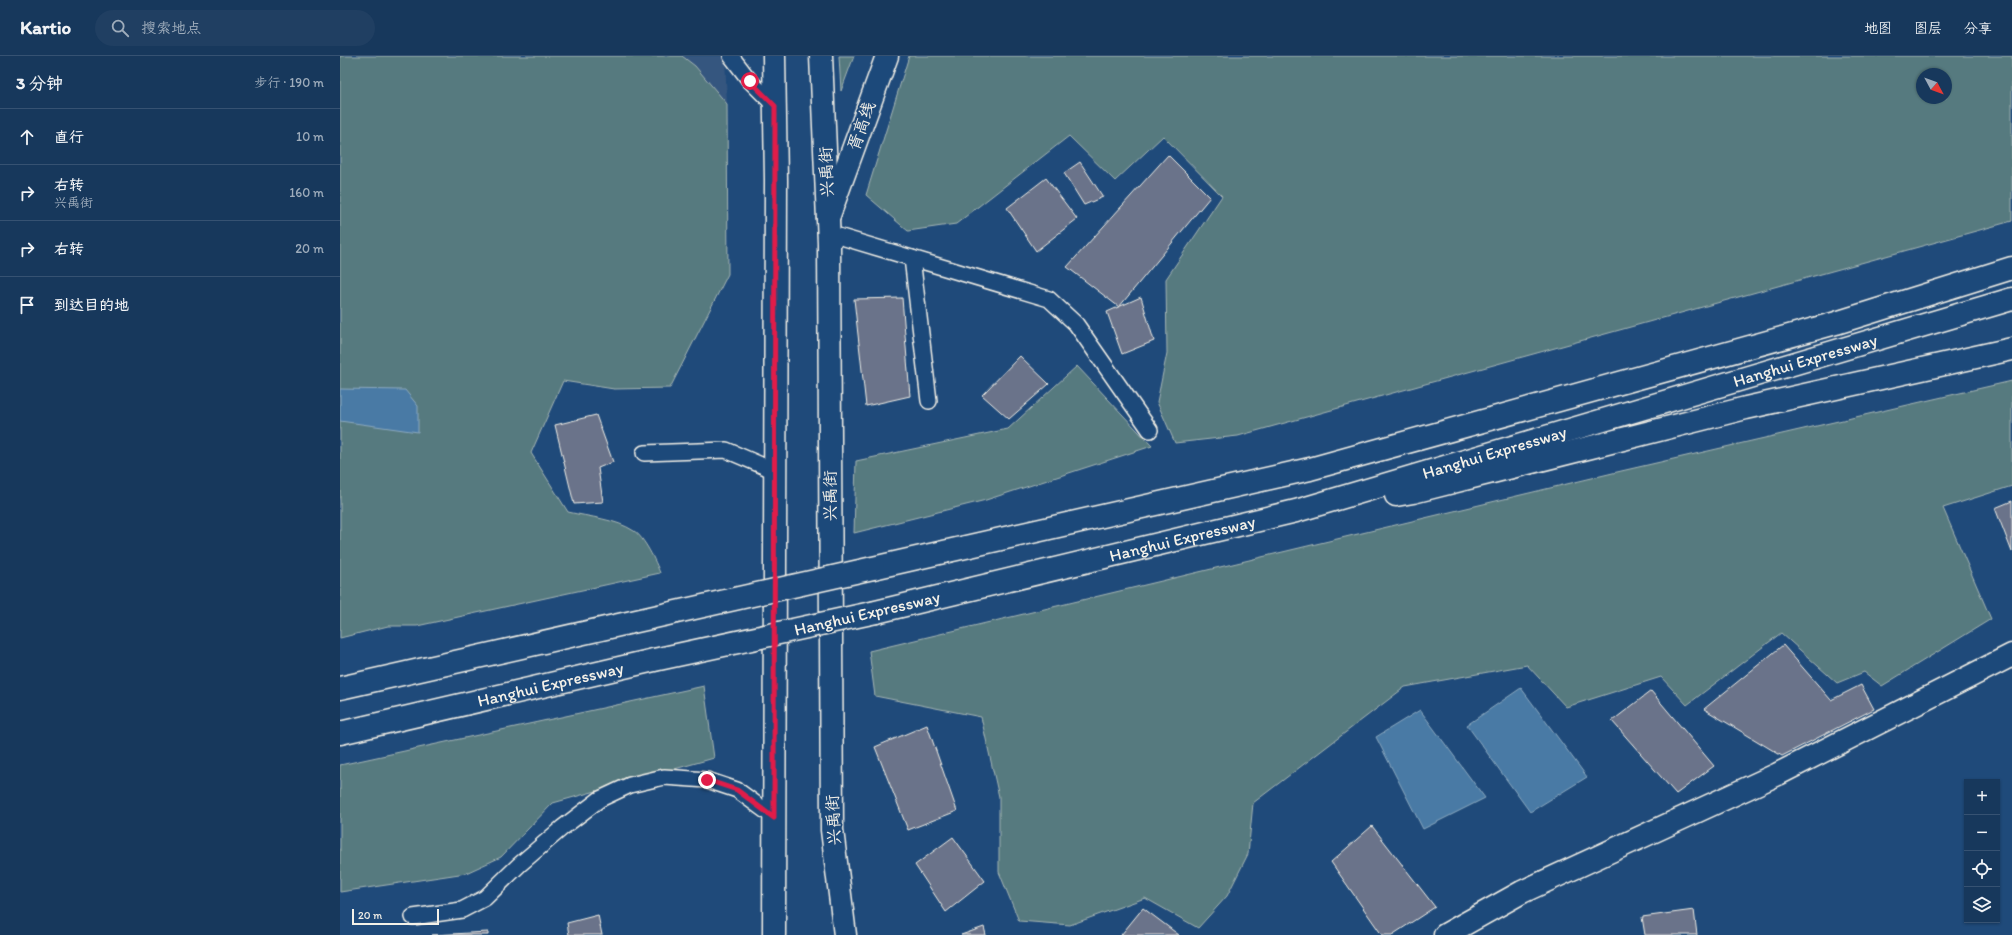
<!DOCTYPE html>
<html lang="zh">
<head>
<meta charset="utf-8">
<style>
	:root { --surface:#17385c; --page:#203f62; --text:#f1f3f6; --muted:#9eacbb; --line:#365272 }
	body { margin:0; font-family:Itim,"LXGW WenKai TC",sans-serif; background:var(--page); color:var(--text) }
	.controls { position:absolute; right:12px; bottom:12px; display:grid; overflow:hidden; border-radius:0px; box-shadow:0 1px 3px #0004 }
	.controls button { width:36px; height:36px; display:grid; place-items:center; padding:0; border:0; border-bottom:1px solid var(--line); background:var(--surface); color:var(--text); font:20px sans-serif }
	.compass { position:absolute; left:1576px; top:12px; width:36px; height:36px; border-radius:50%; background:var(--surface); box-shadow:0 1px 3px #0004; rotate:131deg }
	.scale { position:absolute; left:12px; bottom:10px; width:87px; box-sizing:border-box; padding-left:4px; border:2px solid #f4f1e8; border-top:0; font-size:11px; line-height:14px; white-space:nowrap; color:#f4f1e8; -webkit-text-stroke:3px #1f4a7a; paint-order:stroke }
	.stop { position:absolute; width:12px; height:12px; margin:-9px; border:3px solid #e11d48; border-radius:50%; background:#fff }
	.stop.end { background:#e11d48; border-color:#fff; box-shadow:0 1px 4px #0008 }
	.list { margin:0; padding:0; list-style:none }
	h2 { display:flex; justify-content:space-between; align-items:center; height:52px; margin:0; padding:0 16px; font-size:17px }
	h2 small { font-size:13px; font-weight:400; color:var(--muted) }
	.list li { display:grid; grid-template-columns:26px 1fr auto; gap:12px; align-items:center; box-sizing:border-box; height:56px; padding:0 16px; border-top:1px solid var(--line) }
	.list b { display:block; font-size:15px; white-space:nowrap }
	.list p { margin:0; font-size:13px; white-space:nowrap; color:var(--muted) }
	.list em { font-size:13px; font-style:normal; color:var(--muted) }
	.icon { flex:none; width:22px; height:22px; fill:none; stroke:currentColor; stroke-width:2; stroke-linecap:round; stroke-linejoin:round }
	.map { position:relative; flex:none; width:1672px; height:879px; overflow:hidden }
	header { display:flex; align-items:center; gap:24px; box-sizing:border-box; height:56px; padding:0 20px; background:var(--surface); border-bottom:1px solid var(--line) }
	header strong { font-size:19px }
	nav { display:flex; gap:22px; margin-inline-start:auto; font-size:14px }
	.search { width:280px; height:36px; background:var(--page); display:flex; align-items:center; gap:10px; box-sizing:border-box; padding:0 14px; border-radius:22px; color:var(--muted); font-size:15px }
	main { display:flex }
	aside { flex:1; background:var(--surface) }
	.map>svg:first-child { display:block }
	.built { fill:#36567f }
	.green { fill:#577a7f; stroke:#a6b6b4; fill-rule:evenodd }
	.water { fill:#487aa5; stroke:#8daac0 }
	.building { fill:#6a738a; stroke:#f4f1e8 }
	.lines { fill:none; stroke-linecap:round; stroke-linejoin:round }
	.lane-casing { stroke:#f4f1e8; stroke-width:18 }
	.street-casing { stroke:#f4f1e8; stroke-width:25 }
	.primary-casing { stroke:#f4f1e8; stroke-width:25 }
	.highway-casing { stroke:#f4f1e8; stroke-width:25 }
	.lane { stroke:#1f4a7a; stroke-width:15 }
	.street { stroke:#1f4a7a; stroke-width:22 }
	.primary { stroke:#1f4a7a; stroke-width:22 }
	.highway { stroke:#1f4a7a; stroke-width:22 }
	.highway-bridge-casing { stroke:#f4f1e8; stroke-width:25; stroke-linecap:butt }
	.highway-bridge { stroke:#1f4a7a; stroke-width:22 }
	.route { stroke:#e11d48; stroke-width:5 }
	.labels { text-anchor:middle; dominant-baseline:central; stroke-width:3.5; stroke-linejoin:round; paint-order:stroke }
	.street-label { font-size:17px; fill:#f4f1e8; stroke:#1f4a7a }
</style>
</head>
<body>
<header>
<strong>Kartio</strong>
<div class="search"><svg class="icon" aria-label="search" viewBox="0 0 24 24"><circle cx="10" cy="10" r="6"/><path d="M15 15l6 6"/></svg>搜索地点</div>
<nav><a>地图</a><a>图层</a><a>分享</a></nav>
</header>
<main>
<aside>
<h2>3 分钟<small>步行 · 190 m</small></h2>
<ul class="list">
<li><svg class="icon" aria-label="ahead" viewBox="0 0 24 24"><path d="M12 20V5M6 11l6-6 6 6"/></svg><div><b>直行</b></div><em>10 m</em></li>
<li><svg class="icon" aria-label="right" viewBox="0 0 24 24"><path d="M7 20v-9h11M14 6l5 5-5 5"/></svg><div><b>右转</b><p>兴禹街</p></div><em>160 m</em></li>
<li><svg class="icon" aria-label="right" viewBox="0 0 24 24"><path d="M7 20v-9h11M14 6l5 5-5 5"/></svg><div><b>右转</b></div><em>20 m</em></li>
<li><svg class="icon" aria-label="arrive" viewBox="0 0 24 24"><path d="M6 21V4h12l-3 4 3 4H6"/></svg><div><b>到达目的地</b></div></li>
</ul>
</aside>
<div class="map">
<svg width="1672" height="879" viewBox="0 0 1672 879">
	<rect width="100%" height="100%" fill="#1f4a7a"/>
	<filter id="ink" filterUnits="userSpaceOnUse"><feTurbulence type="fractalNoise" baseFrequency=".025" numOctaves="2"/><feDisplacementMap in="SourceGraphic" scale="8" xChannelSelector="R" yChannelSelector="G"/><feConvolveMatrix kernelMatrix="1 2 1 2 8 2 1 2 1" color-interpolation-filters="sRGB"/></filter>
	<g filter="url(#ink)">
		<polygon class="built" points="342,0 385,0 387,48 355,10"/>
		<g class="green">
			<path d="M0,0H342L355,10L387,48L388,218L330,332L274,333L223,325L191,397L228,456C249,461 276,463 294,475C304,481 316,506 320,517L77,570H48L0,582Z"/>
			<polygon points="499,0 514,0 501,35"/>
			<path d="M569,0H1672V165L898,380L835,387L817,346L827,297L826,223L882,140L823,80L775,125L729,80L616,168L568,175L526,139ZM1582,18H1606V42H1582Z"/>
			<polygon points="737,310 812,390 646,444 514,477 516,405 668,373"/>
			<polygon points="1672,325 1672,430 1603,452 1651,563 1542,630 1524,616 1497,627 1441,577 1347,649 1321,621 1226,651 1187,609 1065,631 913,747 908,798 887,840 858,872 805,842 730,869 679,865 659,816 659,741 641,661 535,640 529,595 1277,416"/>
			<polygon points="364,630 374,702 213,747 161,801 126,817 0,836 0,709"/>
		</g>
		<g class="water">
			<polygon points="0,333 65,334 78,350 78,376 0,365"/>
			<polygon points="1181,632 1247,721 1190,756 1127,669"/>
			<polygon points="1080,654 1145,742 1083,773 1036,681"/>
		</g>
		<g class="building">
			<polygon points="828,99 870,141 779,251 727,211"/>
			<polygon points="740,106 763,141 744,149 724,117"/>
			<polygon points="706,122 737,163 696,195 667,152"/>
			<polygon points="801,241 814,285 782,298 767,256"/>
			<polygon points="562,242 570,340 526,350 514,243"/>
			<polygon points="680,300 709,328 669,363 642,339"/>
			<polygon points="256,359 273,406 258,412 263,446 234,448 215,369"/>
			<polygon points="1672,445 1672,496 1655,452"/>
			<polygon points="1443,589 1491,644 1521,629 1534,653 1442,700 1364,653"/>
			<polygon points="1311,635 1374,710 1336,738 1272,665"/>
			<polygon points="587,669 617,755 568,774 535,691"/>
			<polygon points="1032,770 1095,851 1052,879 1042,879 991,806"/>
			<polygon points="613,781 645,825 606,856 575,809"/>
			<polygon points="803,852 839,879 781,879"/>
			<polygon points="1354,854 1357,879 1305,879 1302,861"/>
			<polygon points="258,859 262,879 229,879 227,867"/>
			<polygon points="644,871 646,879 621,879"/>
			<polygon points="148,876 148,879 92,879"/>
		</g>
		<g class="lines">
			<defs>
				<g id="lane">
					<polyline points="391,0 410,25 435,50"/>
					<polyline points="488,177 709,243 736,268 810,374"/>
					<polyline points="572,202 589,345"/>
					<polyline points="304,397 386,394 435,415"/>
					<polyline points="73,861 122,854 145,842 179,809 222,772 260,743 290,729 324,721 367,724 397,734 434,761"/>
				</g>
				<g id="street">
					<polyline points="488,162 547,0"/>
					<polyline points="1105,879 1182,836 1438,718 1672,599"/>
				</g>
				<g id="primary">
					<polyline points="481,0 489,187 492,774 505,879"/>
					<polyline points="434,879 436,124 434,0"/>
				</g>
				<g id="highway">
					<polyline points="1056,439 1073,436 1406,352 1672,293"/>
					<polyline points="533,512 970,413 1496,267 1672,212"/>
					<path id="s1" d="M536,556L956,455L1672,243"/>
					<polyline points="0,632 332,557"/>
					<path id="s2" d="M0,677L314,604"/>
				</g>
			</defs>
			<use href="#lane" class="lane-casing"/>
			<use href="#street" class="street-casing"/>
			<use href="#primary" class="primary-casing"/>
			<use href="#highway" class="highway-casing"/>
			<use href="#lane" class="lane"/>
			<use href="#street" class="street"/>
			<use href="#primary" class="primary"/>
			<use href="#highway" class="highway"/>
			<defs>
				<g id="highway-bridge">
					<polyline points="332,557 533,512"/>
					<polyline points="314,604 536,556"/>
				</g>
			</defs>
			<use href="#highway-bridge" class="highway-bridge-casing"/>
			<use href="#highway-bridge" class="highway-bridge"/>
		</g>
	</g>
	<g class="lines" filter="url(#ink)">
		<polyline class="route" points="367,724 397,734 434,762 435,50 410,25"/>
	</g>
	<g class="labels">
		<g class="street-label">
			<text transform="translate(521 70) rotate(-70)">胥高线</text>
			<text transform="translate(486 116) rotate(-92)">兴禹街</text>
			<text stroke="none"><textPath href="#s1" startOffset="963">Hanghui Expressway</textPath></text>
			<text stroke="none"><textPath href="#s1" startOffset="639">Hanghui Expressway</textPath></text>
			<text transform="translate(490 440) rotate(-90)">兴禹街</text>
			<text stroke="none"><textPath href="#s1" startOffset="315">Hanghui Expressway</textPath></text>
			<text transform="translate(527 557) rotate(-13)">Hanghui Expressway</text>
			<text stroke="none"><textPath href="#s2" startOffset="216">Hanghui Expressway</textPath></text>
			<text transform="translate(493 764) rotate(-93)">兴禹街</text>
		</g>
	</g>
</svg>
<div class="controls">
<button>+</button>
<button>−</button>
<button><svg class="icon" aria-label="locate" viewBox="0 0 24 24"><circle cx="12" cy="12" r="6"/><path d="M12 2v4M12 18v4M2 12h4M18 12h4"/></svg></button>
<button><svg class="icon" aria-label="layers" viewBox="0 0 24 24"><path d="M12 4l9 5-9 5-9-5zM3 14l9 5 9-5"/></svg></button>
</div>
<svg class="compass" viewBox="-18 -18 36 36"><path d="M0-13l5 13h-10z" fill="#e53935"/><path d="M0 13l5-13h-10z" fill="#9eacbb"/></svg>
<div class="scale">20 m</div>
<div class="stop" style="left:410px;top:25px"></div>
<div class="stop end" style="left:367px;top:724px"></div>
</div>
</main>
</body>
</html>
